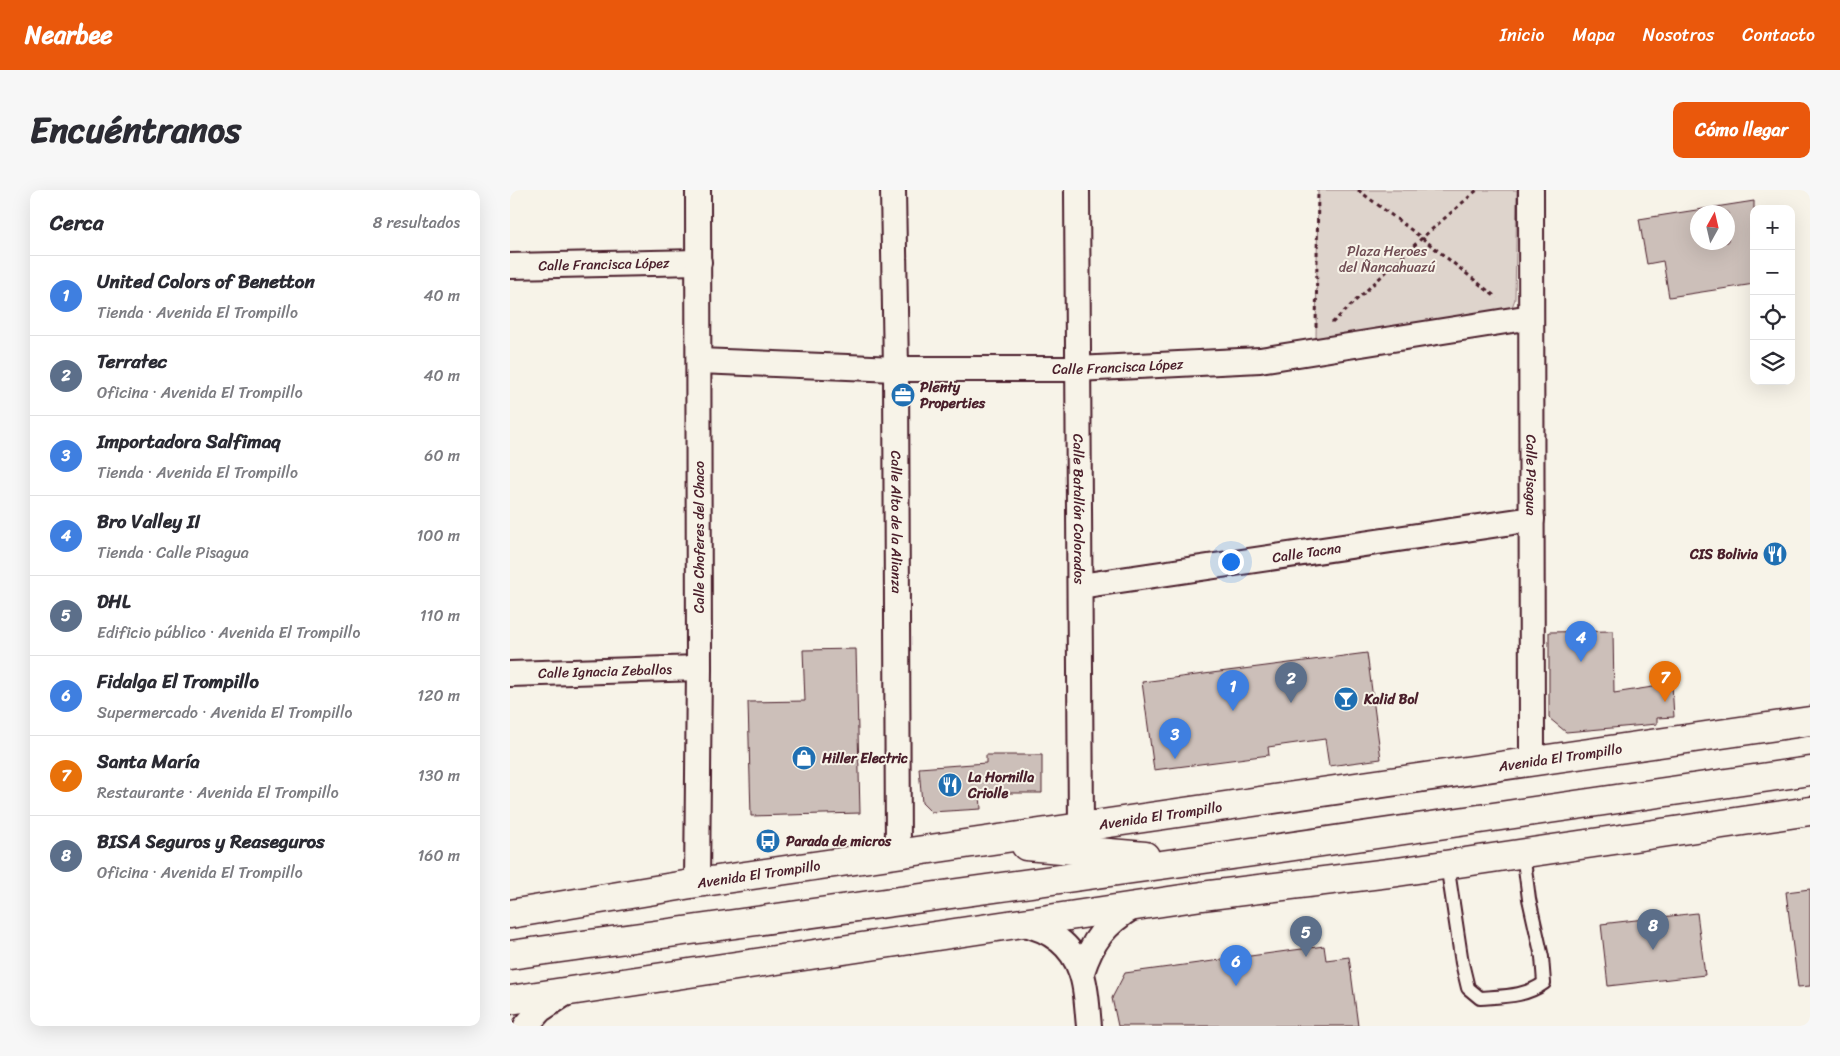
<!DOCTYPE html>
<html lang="es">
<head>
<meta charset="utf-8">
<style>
	:root { --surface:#fff; --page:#f7f7f7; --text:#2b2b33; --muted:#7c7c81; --line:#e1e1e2; --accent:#ea580c }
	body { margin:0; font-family:Sriracha,sans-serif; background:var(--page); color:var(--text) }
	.controls { position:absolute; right:15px; top:15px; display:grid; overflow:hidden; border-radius:10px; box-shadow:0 5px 20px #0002 }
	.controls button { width:45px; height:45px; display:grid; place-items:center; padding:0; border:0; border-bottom:1px solid var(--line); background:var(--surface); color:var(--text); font:25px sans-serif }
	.compass { position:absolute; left:1180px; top:15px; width:45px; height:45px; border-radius:50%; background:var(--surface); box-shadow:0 5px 20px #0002; rotate:8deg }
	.you { position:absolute; left:720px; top:371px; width:18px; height:18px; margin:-12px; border:4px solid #fff; border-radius:50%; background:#1a73e8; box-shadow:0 0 0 8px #1a73e833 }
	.badge { display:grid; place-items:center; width:32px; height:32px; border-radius:50%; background:var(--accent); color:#fff; font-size:16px; font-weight:700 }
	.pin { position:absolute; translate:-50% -41px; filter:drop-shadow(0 1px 2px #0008) }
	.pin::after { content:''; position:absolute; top:26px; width:18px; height:15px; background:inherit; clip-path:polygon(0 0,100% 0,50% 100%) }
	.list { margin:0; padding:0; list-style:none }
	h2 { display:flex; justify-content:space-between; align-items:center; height:65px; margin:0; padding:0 20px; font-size:21px }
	h2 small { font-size:16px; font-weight:400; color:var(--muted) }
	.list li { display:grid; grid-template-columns:32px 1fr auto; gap:15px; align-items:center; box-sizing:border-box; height:80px; padding:0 20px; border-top:1px solid var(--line) }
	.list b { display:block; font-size:19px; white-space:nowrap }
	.list p { margin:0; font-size:16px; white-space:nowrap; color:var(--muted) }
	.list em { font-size:16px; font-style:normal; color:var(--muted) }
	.icon { flex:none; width:28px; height:28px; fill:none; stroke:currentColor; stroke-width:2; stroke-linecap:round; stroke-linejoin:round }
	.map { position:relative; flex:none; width:1300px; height:836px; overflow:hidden; border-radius:10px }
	header { display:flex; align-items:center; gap:30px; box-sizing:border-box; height:70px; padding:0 25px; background:var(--accent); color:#fff }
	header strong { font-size:24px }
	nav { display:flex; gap:28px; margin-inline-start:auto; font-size:18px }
	.intro { display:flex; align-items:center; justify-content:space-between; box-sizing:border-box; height:120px; padding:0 30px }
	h1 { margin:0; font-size:35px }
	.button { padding:12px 22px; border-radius:10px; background:var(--accent); color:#fff; font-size:18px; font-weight:700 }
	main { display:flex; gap:30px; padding:0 30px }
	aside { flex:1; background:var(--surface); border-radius:10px; box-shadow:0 5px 20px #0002 }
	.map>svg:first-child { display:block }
	.green { fill:#ded4cc; stroke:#947a7c }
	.building { fill:#ccbfb9; stroke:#4a1f2b; fill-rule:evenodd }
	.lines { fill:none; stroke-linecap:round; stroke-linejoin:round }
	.service-casing { stroke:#4a1f2b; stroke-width:16 }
	.minor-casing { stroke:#4a1f2b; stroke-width:28 }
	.primary-casing { stroke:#4a1f2b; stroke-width:31 }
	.path { stroke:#4a1f2b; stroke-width:3; stroke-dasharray:4 4; stroke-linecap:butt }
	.service { stroke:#f7f3e8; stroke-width:12 }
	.minor { stroke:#f7f3e8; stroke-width:24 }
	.primary { stroke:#f7f3e8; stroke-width:28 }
	.labels { text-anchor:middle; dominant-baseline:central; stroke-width:4; stroke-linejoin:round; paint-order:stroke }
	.park-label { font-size:14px; fill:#6f4c53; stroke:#f7f3e8 }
	.street-label { font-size:14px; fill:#4a1f2b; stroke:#f7f3e8 }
	.poi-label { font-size:14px; font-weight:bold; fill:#4a1f2b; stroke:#f7f3e8; text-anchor:start }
</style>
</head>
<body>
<header>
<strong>Nearbee</strong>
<nav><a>Inicio</a><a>Mapa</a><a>Nosotros</a><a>Contacto</a></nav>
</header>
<div class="intro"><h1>Encuéntranos</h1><a class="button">Cómo llegar</a></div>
<main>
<aside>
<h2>Cerca<small>8 resultados</small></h2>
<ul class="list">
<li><span class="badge" style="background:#3f7fe0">1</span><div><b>United Colors of Benetton</b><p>Tienda · Avenida El Trompillo</p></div><em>40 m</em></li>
<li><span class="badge" style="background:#5c6f8a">2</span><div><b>Terratec</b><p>Oficina · Avenida El Trompillo</p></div><em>40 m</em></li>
<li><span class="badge" style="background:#3f7fe0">3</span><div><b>Importadora Salfimaq</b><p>Tienda · Avenida El Trompillo</p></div><em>60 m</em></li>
<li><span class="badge" style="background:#3f7fe0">4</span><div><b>Bro Valley II</b><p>Tienda · Calle Pisagua</p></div><em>100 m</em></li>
<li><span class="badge" style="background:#5c6f8a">5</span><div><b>DHL</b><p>Edificio público · Avenida El Trompillo</p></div><em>110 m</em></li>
<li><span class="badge" style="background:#3f7fe0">6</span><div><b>Fidalga El Trompillo</b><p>Supermercado · Avenida El Trompillo</p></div><em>120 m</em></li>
<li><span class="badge" style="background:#e8710a">7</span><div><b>Santa María</b><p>Restaurante · Avenida El Trompillo</p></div><em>130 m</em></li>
<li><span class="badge" style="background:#5c6f8a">8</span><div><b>BISA Seguros y Reaseguros</b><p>Oficina · Avenida El Trompillo</p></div><em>160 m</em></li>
</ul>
</aside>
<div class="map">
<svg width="1300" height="836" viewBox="0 0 1300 836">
	<rect width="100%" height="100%" fill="#f7f3e8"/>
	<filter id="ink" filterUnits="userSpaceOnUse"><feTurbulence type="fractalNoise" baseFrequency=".02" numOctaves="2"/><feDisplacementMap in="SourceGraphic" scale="10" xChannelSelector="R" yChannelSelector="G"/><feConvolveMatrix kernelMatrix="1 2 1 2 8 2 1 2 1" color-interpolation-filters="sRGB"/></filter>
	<g filter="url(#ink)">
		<polygon class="green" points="808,0 1007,0 1005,109 1001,120 990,126 806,148"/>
		<g class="building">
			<path d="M1244,11V94L1159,107L1153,71L1137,74L1129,29ZM1188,22H1218V52H1188Z"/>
			<polygon points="1103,441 1104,503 1162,494 1164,527 1147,528 1147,534 1056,542 1039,528 1039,442"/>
			<polygon points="346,459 350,623 241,626 238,512 295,511 293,460"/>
			<polygon points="857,463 871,569 819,576 815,549 758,557 759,565 644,580 632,492"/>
			<polygon points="476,565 532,565 532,603 470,603 471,619 421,622 412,613 409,578 476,573"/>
			<polygon points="1300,699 1300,796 1288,797 1276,702"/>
			<polygon points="1187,723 1195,785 1098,796 1091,734"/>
			<polygon points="814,756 816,770 839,767 848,836 608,836 602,808 615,783"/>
		</g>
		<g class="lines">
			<defs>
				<path id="service" d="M937,674L952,773L958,798L970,808C993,806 1015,807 1034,793L1032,767L1019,709L1013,663"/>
				<g id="minor">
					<path id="s1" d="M383,0L386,179L388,664"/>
					<path id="s2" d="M567,0L571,637"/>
					<path id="s3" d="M1021,0L1022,570"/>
					<path id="s4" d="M0,76L189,72"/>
					<path id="s5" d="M189,171L386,179H567L750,170L1021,127"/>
					<path id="s6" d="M570,396L1022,329"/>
					<path id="s7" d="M0,484L189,478"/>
					<polyline points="187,693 189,478 188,0"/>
					<path d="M511,733C538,739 562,754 571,782C577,798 577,819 579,836"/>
					<path d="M572,782C582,751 595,734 623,717"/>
					<polyline points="16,836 30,820 59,801"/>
				</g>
				<g id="primary">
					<polyline points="516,656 635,666"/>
					<path id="s8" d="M0,724L187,693L1300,531"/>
					<polyline points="0,765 687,670 1300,581"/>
					<polyline points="0,810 692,706 887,682 1300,621"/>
				</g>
			</defs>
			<use href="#service" class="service-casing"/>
			<use href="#minor" class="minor-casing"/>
			<use href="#primary" class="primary-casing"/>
			<g class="path">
				<polyline points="848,0 912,48 987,108"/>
				<polyline points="822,133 912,48 967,0"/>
				<polyline points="806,137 808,0"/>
			</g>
			<use href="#service" class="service"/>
			<use href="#minor" class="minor"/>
			<use href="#primary" class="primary"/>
		</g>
	</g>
	<defs>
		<symbol id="office-disc" viewBox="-11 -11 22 22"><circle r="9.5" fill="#1f6fb2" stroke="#f7f3e8"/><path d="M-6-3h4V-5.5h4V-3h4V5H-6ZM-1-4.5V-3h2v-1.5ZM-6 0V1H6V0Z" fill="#fff"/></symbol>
		<symbol id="restaurant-disc" viewBox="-11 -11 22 22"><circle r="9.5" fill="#1f6fb2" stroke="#f7f3e8"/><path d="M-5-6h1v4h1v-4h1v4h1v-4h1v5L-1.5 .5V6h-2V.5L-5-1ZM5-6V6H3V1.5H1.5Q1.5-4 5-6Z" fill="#fff"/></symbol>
		<symbol id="bar-disc" viewBox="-11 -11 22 22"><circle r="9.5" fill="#1f6fb2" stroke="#f7f3e8"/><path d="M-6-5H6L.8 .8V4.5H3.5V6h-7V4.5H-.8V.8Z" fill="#fff"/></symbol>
		<symbol id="shop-disc" viewBox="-11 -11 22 22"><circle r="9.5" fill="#1f6fb2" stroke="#f7f3e8"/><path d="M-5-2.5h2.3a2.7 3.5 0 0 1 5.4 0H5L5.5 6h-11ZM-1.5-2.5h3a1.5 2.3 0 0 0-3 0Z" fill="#fff"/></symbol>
		<symbol id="bus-disc" viewBox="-11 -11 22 22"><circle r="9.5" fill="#1f6fb2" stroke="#f7f3e8"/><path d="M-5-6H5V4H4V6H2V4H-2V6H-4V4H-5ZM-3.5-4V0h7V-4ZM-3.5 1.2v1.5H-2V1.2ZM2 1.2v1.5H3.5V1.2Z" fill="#fff"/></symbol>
	</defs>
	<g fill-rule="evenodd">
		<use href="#office-disc" x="379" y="191" width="28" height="28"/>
		<use href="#restaurant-disc" x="1251" y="350" width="28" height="28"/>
		<use href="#bar-disc" x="822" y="495" width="28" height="28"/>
		<use href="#shop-disc" x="280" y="554" width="28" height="28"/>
		<use href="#restaurant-disc" x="426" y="581" width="28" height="28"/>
		<use href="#bus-disc" x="244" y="637" width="28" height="28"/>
	</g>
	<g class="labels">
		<g class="park-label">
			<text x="877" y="61">Plaza Heroes<tspan x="877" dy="16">del Ñancahuazú</tspan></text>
		</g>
		<g class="street-label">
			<text stroke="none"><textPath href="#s4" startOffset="94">Calle Francisca López</textPath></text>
			<text stroke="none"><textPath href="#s5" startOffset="419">Calle Francisca López</textPath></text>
			<text stroke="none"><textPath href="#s3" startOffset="285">Calle Pisagua</textPath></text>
			<text stroke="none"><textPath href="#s2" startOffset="319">Calle Batallón Colorados</textPath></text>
			<text stroke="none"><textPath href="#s1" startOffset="332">Calle Alto de la Alianza</textPath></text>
			<text transform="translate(189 347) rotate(-90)">Calle Choferes del Chaco</text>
			<text stroke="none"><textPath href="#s6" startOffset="229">Calle Tacna</textPath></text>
			<text stroke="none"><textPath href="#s7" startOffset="95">Calle Ignacia Zeballos</textPath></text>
			<text stroke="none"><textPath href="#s8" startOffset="1062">Avenida El Trompillo</textPath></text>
			<text stroke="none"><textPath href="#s8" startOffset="658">Avenida El Trompillo</textPath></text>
			<text stroke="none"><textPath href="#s8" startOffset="252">Avenida El Trompillo</textPath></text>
		</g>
		<g class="poi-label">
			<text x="410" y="197">Plenty<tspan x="410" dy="16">Properties</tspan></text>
			<text x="1248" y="364" text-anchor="end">CIS Bolivia</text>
			<text x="854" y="509">Kalid Bol</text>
			<text x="312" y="568">Hiller Electric</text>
			<text x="458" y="587">La Hornilla<tspan x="458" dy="16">Criolle</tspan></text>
			<text x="276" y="651">Parada de micros</text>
		</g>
	</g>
</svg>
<div class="controls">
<button>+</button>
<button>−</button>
<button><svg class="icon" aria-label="locate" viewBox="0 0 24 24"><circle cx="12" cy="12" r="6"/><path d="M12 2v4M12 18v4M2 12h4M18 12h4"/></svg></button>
<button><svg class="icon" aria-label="layers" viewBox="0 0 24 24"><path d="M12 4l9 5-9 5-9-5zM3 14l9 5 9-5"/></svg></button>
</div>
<svg class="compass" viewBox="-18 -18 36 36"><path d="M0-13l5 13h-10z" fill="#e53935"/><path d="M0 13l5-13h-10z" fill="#7c7c81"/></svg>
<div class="you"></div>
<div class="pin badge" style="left:723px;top:521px;background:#3f7fe0">1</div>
<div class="pin badge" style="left:781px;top:513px;background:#5c6f8a">2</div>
<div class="pin badge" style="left:665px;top:569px;background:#3f7fe0">3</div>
<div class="pin badge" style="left:1071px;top:472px;background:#3f7fe0">4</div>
<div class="pin badge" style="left:796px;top:767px;background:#5c6f8a">5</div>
<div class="pin badge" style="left:726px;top:796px;background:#3f7fe0">6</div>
<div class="pin badge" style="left:1155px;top:512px;background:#e8710a">7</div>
<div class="pin badge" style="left:1143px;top:760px;background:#5c6f8a">8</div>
</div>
</main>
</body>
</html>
